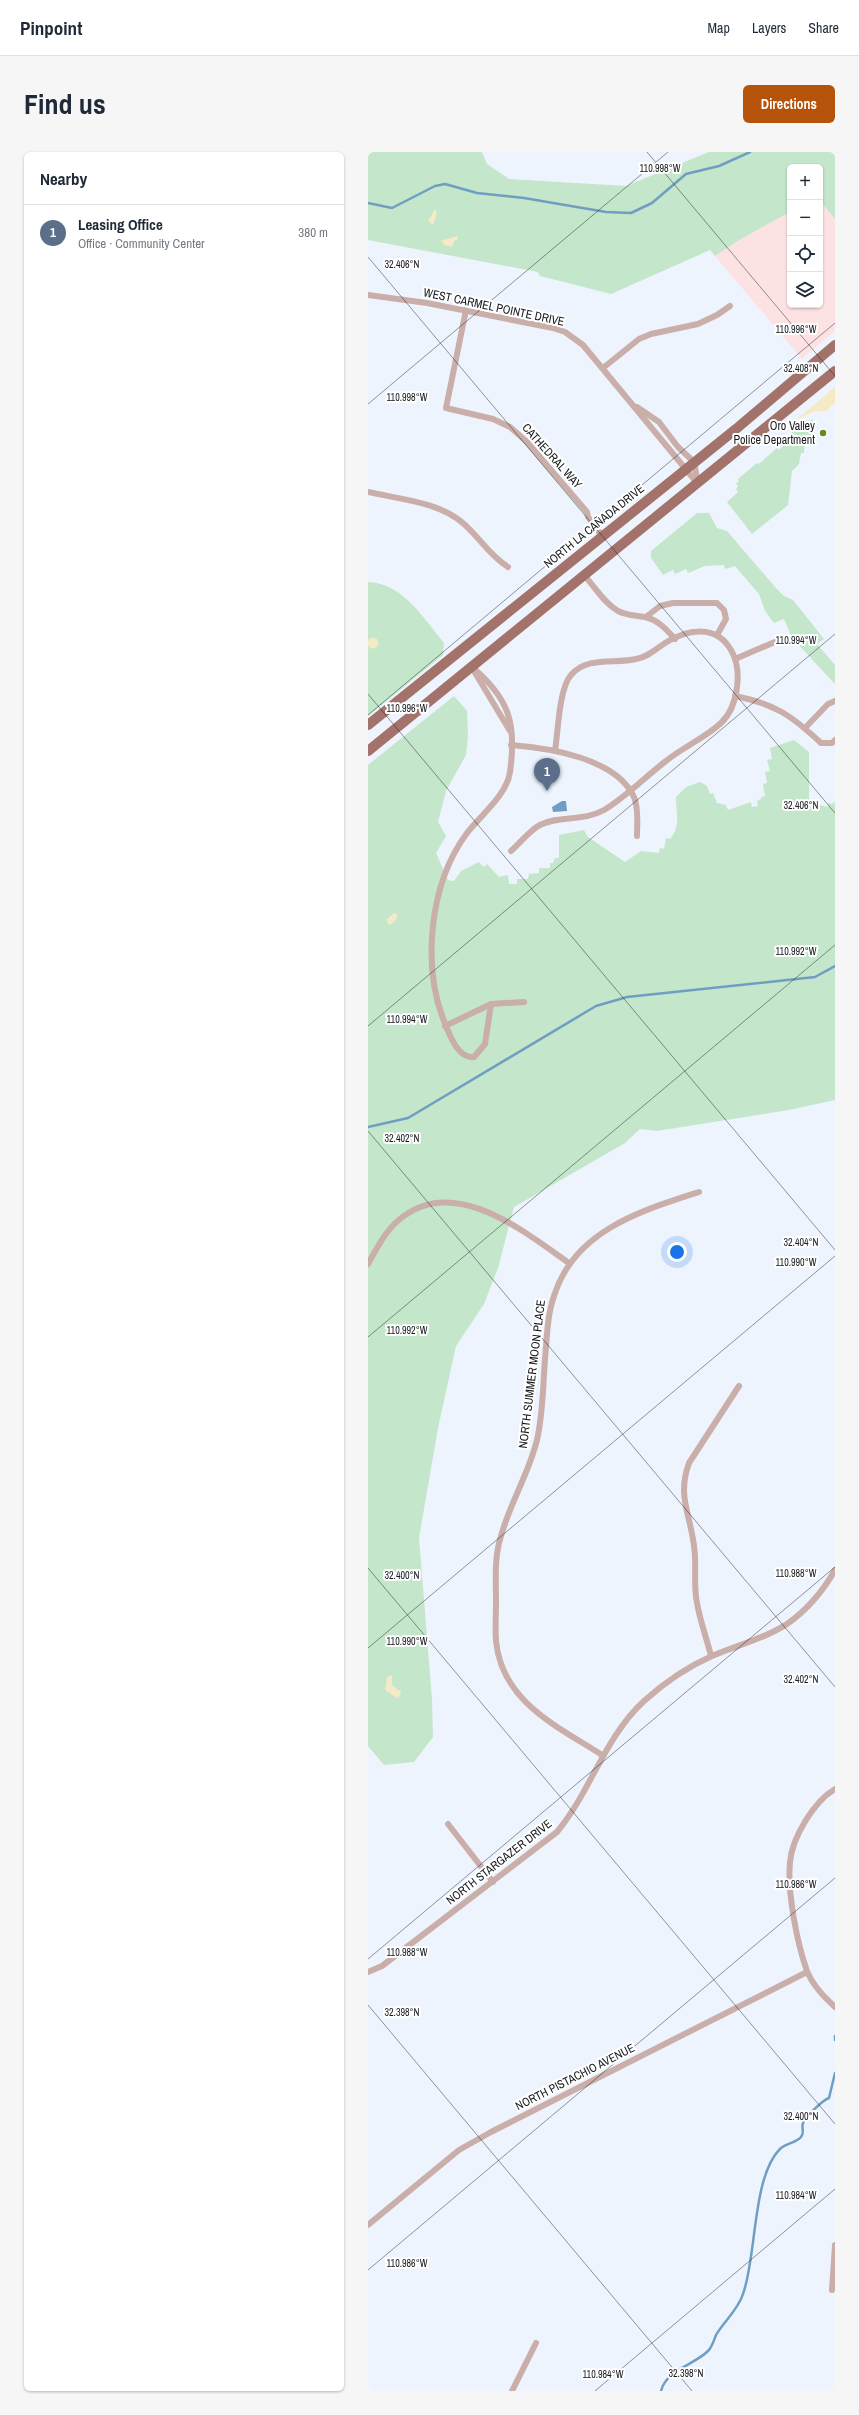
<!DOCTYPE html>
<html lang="en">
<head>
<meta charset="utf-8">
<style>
	:root { --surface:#fff; --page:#f6f6f7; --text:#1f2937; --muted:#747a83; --line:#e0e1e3; --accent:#b45309 }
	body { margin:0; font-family:"Archivo Narrow",sans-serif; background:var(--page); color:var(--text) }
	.controls { position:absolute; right:12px; top:12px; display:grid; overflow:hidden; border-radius:6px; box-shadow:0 1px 3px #0004 }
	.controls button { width:36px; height:36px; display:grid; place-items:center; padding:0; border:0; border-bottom:1px solid var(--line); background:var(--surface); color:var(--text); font:20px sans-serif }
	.you { position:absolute; left:309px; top:1100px; width:14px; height:14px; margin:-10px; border:3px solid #fff; border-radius:50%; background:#1a73e8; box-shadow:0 0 0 6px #1a73e833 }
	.badge { display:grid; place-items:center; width:26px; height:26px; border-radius:50%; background:var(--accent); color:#fff; font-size:13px; font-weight:700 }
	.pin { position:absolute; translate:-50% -33px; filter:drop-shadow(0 1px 2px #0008) }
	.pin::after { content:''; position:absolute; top:21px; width:14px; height:12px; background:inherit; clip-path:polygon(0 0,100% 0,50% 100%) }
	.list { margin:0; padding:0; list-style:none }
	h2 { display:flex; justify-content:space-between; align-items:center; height:52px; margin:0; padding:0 16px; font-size:17px }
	h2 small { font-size:13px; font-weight:400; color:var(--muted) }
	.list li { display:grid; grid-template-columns:26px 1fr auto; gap:12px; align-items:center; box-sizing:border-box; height:56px; padding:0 16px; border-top:1px solid var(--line) }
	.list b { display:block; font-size:15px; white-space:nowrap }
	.list p { margin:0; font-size:13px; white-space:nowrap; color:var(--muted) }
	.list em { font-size:13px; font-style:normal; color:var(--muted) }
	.icon { flex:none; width:22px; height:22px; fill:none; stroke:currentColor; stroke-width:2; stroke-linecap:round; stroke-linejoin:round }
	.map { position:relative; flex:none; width:467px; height:2239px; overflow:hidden; border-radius:6px }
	header { display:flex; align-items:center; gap:24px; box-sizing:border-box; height:56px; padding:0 20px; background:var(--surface); border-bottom:1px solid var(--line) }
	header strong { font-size:19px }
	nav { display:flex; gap:22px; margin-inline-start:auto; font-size:14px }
	.intro { display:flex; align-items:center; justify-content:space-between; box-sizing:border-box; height:96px; padding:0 24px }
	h1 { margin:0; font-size:28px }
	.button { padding:10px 18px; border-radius:6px; background:var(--accent); color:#fff; font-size:14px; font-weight:700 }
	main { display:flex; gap:24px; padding:0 24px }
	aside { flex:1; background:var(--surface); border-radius:6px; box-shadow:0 1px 3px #0004 }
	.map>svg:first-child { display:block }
	.commercial { fill:#fde2e3 }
	.green { fill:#c4e6ca }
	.sand { fill:#f4eac5 }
	.water { fill:#709ec3 }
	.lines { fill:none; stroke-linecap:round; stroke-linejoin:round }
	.stream { stroke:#709ec3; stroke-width:2.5 }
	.minor { stroke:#caaea9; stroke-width:6 }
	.primary { stroke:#a3736b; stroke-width:10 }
	.ticks { fill:none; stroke:#181a1e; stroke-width:1; stroke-opacity:0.45 }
	.poi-dot { fill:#618c1b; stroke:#fff; stroke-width:1.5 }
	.labels { text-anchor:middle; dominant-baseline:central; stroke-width:4; stroke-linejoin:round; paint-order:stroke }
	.street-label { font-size:12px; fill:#181a1e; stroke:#fff }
	.poi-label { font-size:12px; fill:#181a1e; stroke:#fff; text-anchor:end }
	.ticks-label { font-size:10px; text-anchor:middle; fill:#181a1e; stroke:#fff; stroke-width:4; stroke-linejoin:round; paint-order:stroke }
</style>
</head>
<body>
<header>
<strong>Pinpoint</strong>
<nav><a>Map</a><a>Layers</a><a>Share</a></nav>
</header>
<div class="intro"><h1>Find us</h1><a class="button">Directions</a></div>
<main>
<aside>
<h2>Nearby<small></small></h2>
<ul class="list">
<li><span class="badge" style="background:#5c6f8a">1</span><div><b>Leasing Office</b><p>Office · Community Center</p></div><em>380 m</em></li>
</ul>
</aside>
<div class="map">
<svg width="467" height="2239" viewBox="0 0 467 2239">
	<rect width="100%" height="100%" fill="#eef4fd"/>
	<polygon class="commercial" points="452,49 467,67 467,179 434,207 347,104 371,88 422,60 422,153 452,153"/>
	<g class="green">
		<polygon points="0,0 114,0 119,12 141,27 258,34 341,0 467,0 467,67 452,49 452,15 422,15 422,60 371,88 347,104 342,98 243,142 172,124 170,120 0,88"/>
		<polygon points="444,267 446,271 444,286 437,285 436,301 433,301 431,312 424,319 420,353 384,382 359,350 370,340 368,337 370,334 368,332 371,329 370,327 389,311 391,312 409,296 411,298 420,289 418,286 438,268 440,270"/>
		<polygon points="329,361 341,361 349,376 359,379 407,435 416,444 425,448 456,487 449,492 467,513 467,532 424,486 416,467 406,471 397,459 391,442 367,414 357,417 356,413 337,414 320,421 318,417 307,422 305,418 295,423 283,406 283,399"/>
		<path d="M0,430C35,431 56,467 76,491L75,503L0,564Z"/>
		<path d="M86,544L99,559L100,585L98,603L78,639L70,670L78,684L68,701L80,728L86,729L93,719L111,710L116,715L119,712L131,725L140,723L141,732H149V727H160L161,722L171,721V716H182V711H185L187,706H191V683L216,678L220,685L257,710L273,699L291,701L292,696L296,697L298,686L302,687C313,675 308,660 308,645L318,635L332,630L339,634L342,642L345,641L349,651L358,653L360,658L383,650L384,655L390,654L389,649L393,647V645L397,644L395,632L399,631L397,620L402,619L399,608L404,607L402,596L426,588L441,600V646L445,651L459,655L461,651L464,652L467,650V948L421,958L289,979L272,977L257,991L146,1055L130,1116L116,1152L88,1194L70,1276L51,1386L64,1547L65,1585L46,1610L16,1613L0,1594V613Z"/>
	</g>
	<g class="sand">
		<polygon points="67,57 69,61 65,73 60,69"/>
		<polygon points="89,84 90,87 86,89 84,95 76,93 73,89"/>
		<polygon points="467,235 467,251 458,259 447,259 428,268"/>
		<circle cx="5" cy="491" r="5.5"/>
		<polygon points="26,761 29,762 29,766 24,772 21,773 18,768"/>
		<polygon points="24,1523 24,1533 33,1540 32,1544 29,1546 17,1538 19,1525"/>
	</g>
	<polygon class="water" points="194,649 198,649 199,659 185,660 184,655"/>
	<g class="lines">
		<g class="stream">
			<polyline points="0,51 24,56 67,34 77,32 109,41 156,46 238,60 263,61 284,51 318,22 351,14 382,0"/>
			<polyline points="0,975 40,966 228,854 259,845 447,825 467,814"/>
			<polyline points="467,1884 467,1888"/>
			<path d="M293,2239C298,2218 326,2213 340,2199C344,2195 346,2188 348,2183C356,2169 370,2158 375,2142C389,2103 384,2025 412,1997C418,1991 428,1991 433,1985C437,1981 433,1975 435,1971C438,1964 455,1948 461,1946L467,1921"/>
		</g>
		<g class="minor">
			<polyline points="0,143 59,151 185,176 197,180 215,193 330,332"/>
			<polyline points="98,158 78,256 125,267 142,275 159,290 219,360 220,365 234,384"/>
			<polyline points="235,216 271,187 283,182 330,172 349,163 362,154"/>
			<polyline points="269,255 291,270 310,295 326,310 330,332"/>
			<path d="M0,340C31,347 72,350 96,372C112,386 121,403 140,415"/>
			<path d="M216,423C227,435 236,451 250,459C260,464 267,463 277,465C290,468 298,477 307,487"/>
			<polyline points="278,465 292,454 305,451 349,451 356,458 358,467 349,483"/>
			<polyline points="367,507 416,486"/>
			<path d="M367,544C407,552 423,563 453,591H464L467,588"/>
			<polyline points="437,576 460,552 467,549"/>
			<path d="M143,593C181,596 248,606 266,645C271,656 269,673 269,684"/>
			<path d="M143,699C152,691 162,678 172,673C191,663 215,670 236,658C258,645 278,624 298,609C315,595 337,586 353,571C370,555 375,518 363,498C348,472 319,477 297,491C288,497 280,505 268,507C247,512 219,504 203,523C191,536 190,581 187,599"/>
			<path d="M123,852L117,892L106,905C91,907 83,886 78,874C53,816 61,732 99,681C112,664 139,643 142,620C149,571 141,546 103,514L142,579"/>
			<polyline points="77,874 123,852 156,850"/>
			<path d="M0,1112C9,1096 17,1079 32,1067C86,1022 155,1079 201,1111"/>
			<path d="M343,1504C339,1487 332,1469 329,1451C325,1432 329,1413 326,1394C322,1361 309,1344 321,1311L371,1234"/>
			<path d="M234,1603C189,1574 134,1550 128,1489C127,1477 128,1463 128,1451C128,1429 126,1405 133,1384C142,1351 161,1321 169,1288C175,1262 175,1234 177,1207C179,1186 179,1164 186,1144C206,1079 272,1059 331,1040"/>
			<path d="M467,1637C446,1649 424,1686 422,1710C419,1740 429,1791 439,1819C444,1832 457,1846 467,1855"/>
			<polyline points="80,1672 125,1730"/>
			<path d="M0,1820L14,1814L189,1680C223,1639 236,1586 276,1549C296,1531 319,1515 344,1504C369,1493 396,1487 419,1472C439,1458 455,1439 467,1418"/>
			<polyline points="0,2073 91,1998 123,1980 439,1820"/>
			<polyline points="464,2138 467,2093"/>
			<polyline points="144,2239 168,2191"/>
		</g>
		<g class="primary">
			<polyline points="0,573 368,277 467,193"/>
			<polyline points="0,599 467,219"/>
		</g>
	</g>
	<path class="ticks" d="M279,0L467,224M0,105L467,661M0,252L300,0M0,542L467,1098M0,563L467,171M0,874L467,482M0,979L467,1535M0,1185L467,793M0,1416L467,1972M0,1496L467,1104M0,1807L467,1415M0,1853L324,2239M0,2118L467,1726M227,2239L467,2037"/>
	<circle class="poi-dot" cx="455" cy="281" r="4"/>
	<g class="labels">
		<g class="street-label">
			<text transform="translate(126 155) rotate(12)">WEST CARMEL POINTE DRIVE</text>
			<text transform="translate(184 304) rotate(48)">CATHEDRAL WAY</text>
			<text transform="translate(226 374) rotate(-39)">NORTH LA CAÑADA DRIVE</text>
			<text transform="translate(164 1222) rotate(-83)">NORTH SUMMER MOON PLACE</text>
			<text transform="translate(131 1710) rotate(-38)">NORTH STARGAZER DRIVE</text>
			<text transform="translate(207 1925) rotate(-27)">NORTH PISTACHIO AVENUE</text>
		</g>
		<g class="poi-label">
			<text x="447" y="274">Oro Valley<tspan x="447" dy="14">Police Department</tspan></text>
		</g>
	</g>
	<g class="ticks-label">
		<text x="292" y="20">110.998°W</text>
		<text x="34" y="116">32.406°N</text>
		<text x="428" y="181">110.996°W</text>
		<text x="433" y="220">32.408°N</text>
		<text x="39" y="249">110.998°W</text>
		<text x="428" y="492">110.994°W</text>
		<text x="39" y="560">110.996°W</text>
		<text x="433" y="657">32.406°N</text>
		<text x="428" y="803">110.992°W</text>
		<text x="39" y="871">110.994°W</text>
		<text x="34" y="990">32.402°N</text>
		<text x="433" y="1094">32.404°N</text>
		<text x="428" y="1114">110.990°W</text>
		<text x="39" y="1182">110.992°W</text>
		<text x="428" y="1425">110.988°W</text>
		<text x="34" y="1427">32.400°N</text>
		<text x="39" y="1493">110.990°W</text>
		<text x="433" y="1531">32.402°N</text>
		<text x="428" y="1736">110.986°W</text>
		<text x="39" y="1804">110.988°W</text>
		<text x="34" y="1864">32.398°N</text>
		<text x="433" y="1968">32.400°N</text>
		<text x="428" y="2047">110.984°W</text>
		<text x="39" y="2115">110.986°W</text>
		<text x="318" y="2225">32.398°N</text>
		<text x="235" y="2226">110.984°W</text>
	</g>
</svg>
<div class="controls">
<button>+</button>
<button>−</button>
<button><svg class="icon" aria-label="locate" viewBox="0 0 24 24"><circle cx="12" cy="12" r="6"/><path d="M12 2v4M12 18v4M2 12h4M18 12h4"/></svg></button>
<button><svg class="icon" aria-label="layers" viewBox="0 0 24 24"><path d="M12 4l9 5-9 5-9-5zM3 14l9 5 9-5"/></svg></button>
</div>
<div class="you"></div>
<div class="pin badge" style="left:179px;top:639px;background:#5c6f8a">1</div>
</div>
</main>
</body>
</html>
